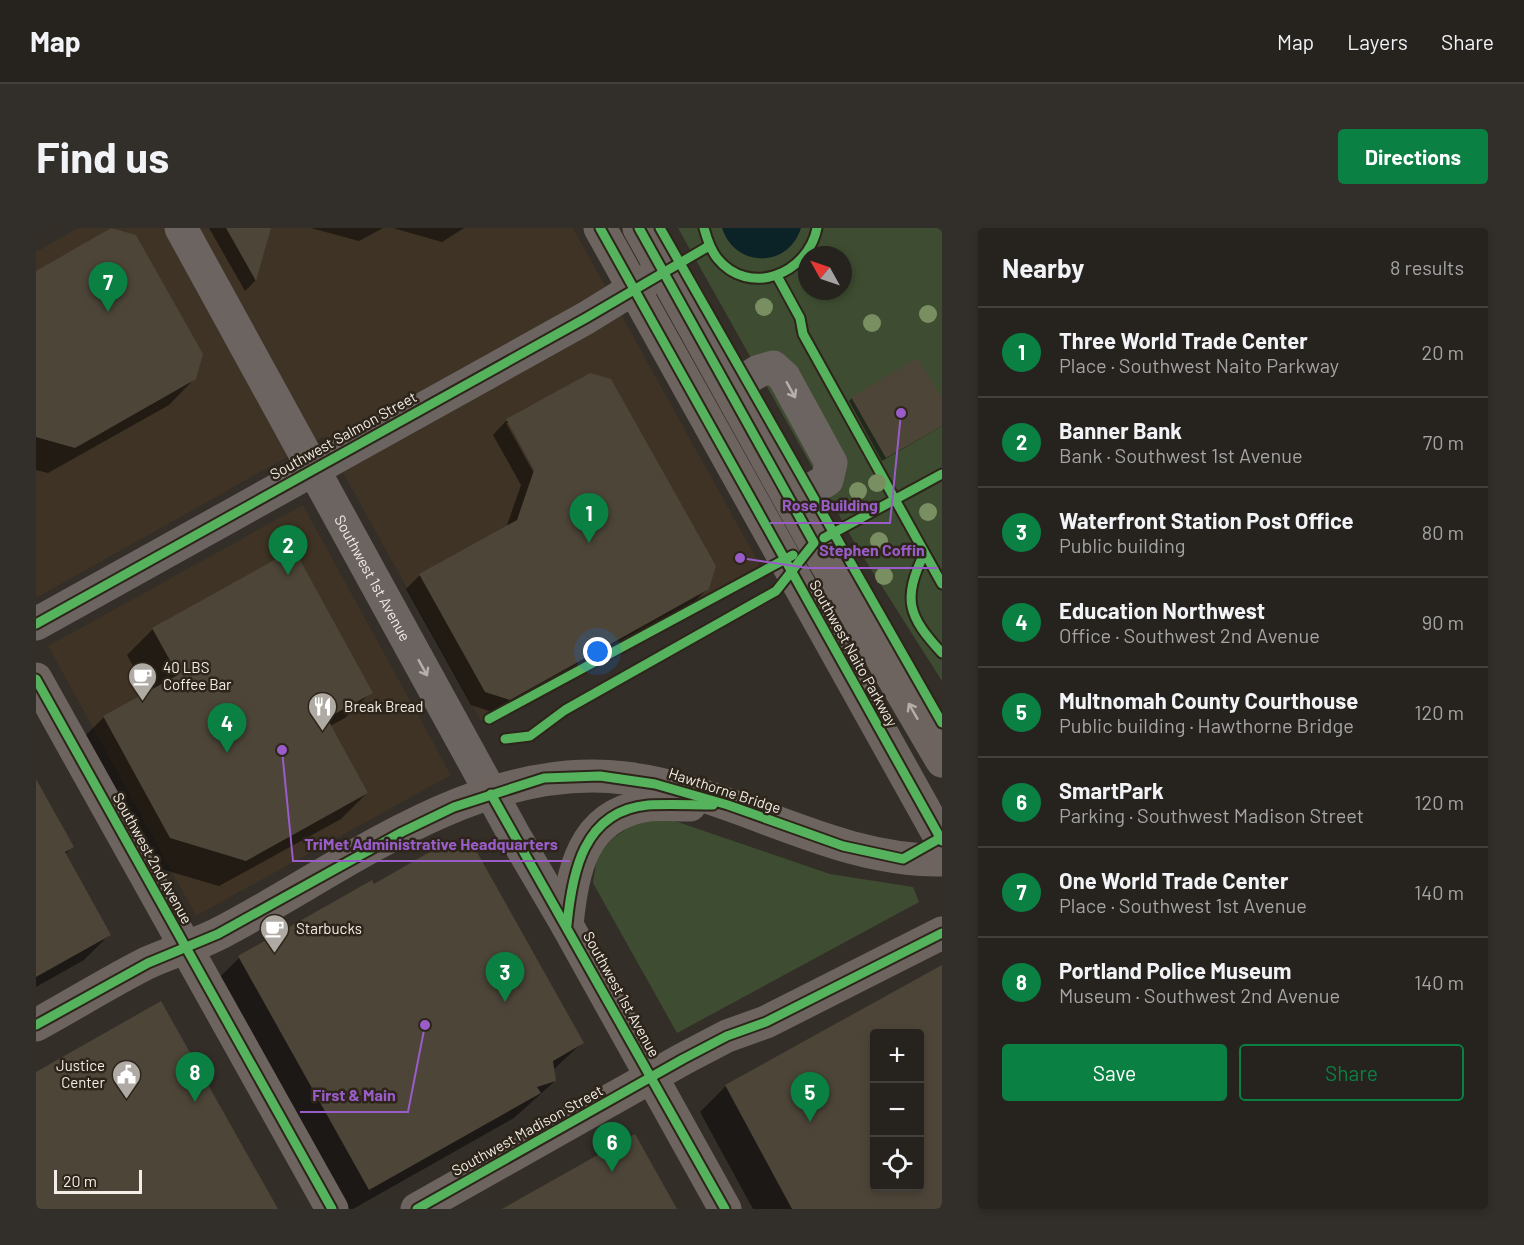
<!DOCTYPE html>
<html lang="en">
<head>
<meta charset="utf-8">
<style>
	:root { --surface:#26221e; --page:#322f2b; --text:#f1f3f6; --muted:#a4a4a4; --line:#423f3c; --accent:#0b8043 }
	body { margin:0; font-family:Barlow,sans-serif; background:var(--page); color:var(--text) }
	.controls { position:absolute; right:18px; bottom:18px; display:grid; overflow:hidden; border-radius:6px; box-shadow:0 3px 9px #0003 }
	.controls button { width:54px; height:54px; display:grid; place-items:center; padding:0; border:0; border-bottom:2px solid var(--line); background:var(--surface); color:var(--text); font:30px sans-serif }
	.compass { position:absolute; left:762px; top:18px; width:54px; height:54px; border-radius:50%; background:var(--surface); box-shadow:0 3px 9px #0003; rotate:310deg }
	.scale { position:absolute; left:18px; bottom:15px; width:88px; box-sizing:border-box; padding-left:6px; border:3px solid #f2ede6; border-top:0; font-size:16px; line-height:21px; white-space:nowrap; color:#f2ede6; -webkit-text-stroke:4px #2d251a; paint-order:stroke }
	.you { position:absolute; left:562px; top:424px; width:21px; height:21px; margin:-15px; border:4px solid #fff; border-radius:50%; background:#1a73e8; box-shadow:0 0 0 9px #1a73e833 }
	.badge { display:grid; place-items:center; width:39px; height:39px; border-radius:50%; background:var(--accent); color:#fff; font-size:20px; font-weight:700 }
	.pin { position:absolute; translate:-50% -50px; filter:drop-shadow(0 2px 3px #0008) }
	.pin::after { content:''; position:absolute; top:32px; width:21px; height:18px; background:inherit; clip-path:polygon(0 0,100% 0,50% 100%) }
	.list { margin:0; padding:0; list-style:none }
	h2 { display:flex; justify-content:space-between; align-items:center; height:78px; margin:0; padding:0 24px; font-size:26px }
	h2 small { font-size:20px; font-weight:400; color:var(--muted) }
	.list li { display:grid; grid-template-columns:39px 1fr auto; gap:18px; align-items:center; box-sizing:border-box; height:90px; padding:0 24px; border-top:2px solid var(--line) }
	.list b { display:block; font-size:22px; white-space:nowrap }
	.list p { margin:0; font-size:20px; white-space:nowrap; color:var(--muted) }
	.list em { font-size:20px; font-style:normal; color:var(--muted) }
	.actions { display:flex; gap:12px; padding:18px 24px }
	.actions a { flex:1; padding:14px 0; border:2px solid var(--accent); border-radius:6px; text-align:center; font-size:21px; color:var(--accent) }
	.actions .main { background:var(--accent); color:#fff }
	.icon { flex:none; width:33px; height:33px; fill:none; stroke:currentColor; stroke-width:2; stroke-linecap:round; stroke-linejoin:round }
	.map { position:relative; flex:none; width:906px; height:981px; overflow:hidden; border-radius:6px }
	header { display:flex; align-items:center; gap:36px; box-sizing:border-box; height:84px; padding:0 30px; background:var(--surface); border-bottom:2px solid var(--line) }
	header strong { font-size:28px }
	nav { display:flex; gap:33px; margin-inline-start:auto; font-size:21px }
	.intro { display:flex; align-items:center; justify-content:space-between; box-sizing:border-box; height:144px; padding:0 36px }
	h1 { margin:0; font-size:42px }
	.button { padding:15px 27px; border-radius:6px; background:var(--accent); color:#fff; font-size:21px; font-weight:700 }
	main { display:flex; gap:36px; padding:0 36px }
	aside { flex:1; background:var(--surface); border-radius:6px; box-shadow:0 3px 9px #0003 }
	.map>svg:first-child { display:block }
	.built { fill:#3e3324 }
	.green { fill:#3e4d31; fill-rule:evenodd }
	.water { fill:#0b2226 }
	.shadow { fill:#0007; fill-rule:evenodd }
	.building { fill:#4d4538; fill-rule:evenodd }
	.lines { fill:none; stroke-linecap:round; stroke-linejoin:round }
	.minor { stroke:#6c6461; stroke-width:33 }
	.major { stroke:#6d645f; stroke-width:33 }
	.cycleway-casing { stroke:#2d251a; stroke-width:13 }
	.cycleway { stroke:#56b35d; stroke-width:9 }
	.tree { fill:#798e61 }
	.oneway { stroke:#b6afaa }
	.oneway2 { stroke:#b6afa9 }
	.labels { text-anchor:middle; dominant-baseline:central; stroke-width:5; stroke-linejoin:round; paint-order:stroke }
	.street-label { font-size:15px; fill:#f2ede6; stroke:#2d251a }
	.poi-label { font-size:15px; fill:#f2ede6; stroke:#2d251a; text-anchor:start }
	.leader { fill:none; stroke:#995cc9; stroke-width:2 }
	.callout-dot { fill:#995cc9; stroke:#2d251a; stroke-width:2 }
	.callout-label { font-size:16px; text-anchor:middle; font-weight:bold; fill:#995cc9; stroke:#2d251a; stroke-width:5; stroke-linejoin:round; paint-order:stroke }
</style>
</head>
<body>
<header>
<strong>Map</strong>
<nav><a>Map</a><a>Layers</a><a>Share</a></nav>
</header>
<div class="intro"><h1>Find us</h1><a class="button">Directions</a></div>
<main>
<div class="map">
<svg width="906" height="981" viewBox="0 0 906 981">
	<rect width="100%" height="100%" fill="#332e28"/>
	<g class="built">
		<polygon points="42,0 537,0 724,337 445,493 287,209 0,370 0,24"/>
		<polygon points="267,277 415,547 160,688 12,418"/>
	</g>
	<g class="green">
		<path d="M642,0H906V453L821,319ZM771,27H807V63H771Z"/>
		<polygon points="633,591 794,646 877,659 883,674 641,805 557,655 561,629 576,611 597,596"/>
	</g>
	<path class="water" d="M686,0H765C752,41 699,40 686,0Z"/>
	<g class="shadow">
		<polygon points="173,0 233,0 219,53 209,63"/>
		<polygon points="275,0 347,0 323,13"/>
		<polygon points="357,0 428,0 406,14"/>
		<polygon points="0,44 159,150 133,177 12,245 0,242"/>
		<path d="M554,146L671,361L657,375L459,485L435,477L370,361L384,347L470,300L485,257L457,207L470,193ZM470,195H473L503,248L500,249Z"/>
		<polygon points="816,170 906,174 906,198 846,233 813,173"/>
		<polygon points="117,401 335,464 309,490 294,498 331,565 305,591 183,658 108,636 42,515 68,489 112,465 91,427"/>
		<polygon points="0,554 36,619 29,626 73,707 48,732 0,759"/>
		<polygon points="335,655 546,815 517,842 519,853 478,890 317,981 305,981 178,755 203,730"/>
		<path d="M906,739V981H717L664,884L690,858ZM838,806H884V958H838Z"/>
	</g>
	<g class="building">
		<polygon points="75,0 100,7 167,126 160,151 39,220 0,209 0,43"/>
		<polygon points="190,0 235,0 220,53"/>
		<polygon points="882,130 906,171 906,198 850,230 815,169"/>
		<polygon points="554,145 575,151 680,338 673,361 474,472 449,464 383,346 481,292 498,242 470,191"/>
		<polygon points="258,321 337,465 291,490 332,565 210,633 134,610 67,488 142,447 116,400"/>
		<polygon points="0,551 38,619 29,624 75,707 0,749"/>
		<polygon points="416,611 423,624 437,617 548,815 517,833 520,853 501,859 505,865 333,962 202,728 336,652 338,656"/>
		<path d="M906,737V981H756L689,857ZM838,806H884V958H838Z"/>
		<polygon points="125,773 242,981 0,981 0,844"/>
		<polygon points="599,906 641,981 466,981"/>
	</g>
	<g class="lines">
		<g class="minor">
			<path id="s1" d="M145,0L477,605L531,697"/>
			<polyline points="693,161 723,143 737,139 748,149 795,235 791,252 755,273"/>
			<polyline points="0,396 550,90 623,45"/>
		</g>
		<g class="major">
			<polyline points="564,0 906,613"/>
			<polyline points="603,0 778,315 906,533"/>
			<polyline points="0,451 296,981"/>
			<path d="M654,577C639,577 622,575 607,578C546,589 536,644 531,697L689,981"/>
			<path d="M0,797C37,777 73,754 111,735C135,724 161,717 184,705C309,640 440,532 589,550C699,563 794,634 906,632"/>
			<polyline points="381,981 647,831 691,808 730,794 906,705"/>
		</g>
		<defs>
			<g id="cycleway">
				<polyline points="564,0 906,613"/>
				<polyline points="624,0 906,495"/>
				<path d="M668,0C671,11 674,21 681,30C713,70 772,46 781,0"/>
				<polyline points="741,48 764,90 767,106 906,356"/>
				<polyline points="788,310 906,246"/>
				<path d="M888,326C866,372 872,388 906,425"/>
				<polyline points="0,396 550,90 673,18"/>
				<polyline points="0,451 296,981"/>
				<polyline points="453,491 757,327"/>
				<polyline points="469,511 494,508 529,482 740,363 778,315 603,0"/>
				<polyline points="455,566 689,981"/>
				<path d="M531,697C536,645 547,583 612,577C633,576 656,577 677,577"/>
				<polyline points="0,797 112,735 182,706 366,604 418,579 508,550 564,548 619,556 692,577 807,618 867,631 906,609"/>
				<polyline points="381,981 647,831 691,808 730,794 906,705"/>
			</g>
		</defs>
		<use href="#cycleway" class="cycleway-casing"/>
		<use href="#cycleway" class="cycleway"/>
	</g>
	<g class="tree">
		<circle cx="728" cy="79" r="9"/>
		<circle cx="892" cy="86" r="9"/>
		<circle cx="836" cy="95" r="9"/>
		<circle cx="841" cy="255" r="9"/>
		<circle cx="822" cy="263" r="9"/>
		<circle cx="892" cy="284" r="9"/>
		<circle cx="843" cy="313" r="9"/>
		<circle cx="848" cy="348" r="9"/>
	</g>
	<defs><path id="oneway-shaft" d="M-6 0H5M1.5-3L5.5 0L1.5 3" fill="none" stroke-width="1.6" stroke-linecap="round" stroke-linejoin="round" transform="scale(1.5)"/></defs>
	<g class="oneway">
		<use href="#oneway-shaft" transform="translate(755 162) rotate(61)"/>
		<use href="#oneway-shaft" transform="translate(387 440) rotate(61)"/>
	</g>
	<use class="oneway2" href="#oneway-shaft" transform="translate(877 483) rotate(-120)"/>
	<defs>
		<symbol id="cafe-pin" viewBox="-11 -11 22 30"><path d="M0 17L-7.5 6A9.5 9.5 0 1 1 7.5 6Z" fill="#afaaa4" stroke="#2d251a"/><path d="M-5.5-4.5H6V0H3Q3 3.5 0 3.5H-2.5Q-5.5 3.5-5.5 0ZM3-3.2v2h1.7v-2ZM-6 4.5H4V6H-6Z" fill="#fff"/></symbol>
		<symbol id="restaurant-pin" viewBox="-11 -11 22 30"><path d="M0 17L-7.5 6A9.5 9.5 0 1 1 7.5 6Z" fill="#afaaa4" stroke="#2d251a"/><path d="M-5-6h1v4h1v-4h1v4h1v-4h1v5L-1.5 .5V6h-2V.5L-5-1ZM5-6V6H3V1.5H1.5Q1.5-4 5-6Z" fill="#fff"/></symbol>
		<symbol id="civic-pin" viewBox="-11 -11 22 30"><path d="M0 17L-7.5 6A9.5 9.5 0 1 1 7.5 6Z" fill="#afaaa4" stroke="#2d251a"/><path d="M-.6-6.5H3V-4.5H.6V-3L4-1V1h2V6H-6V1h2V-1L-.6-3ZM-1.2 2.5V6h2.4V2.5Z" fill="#fff"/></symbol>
	</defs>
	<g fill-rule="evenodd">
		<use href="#cafe-pin" x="90" y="432" width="33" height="45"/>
		<use href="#restaurant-pin" x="270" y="462" width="33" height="45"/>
		<use href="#cafe-pin" x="222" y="684" width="33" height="45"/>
		<use href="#civic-pin" x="74" y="830" width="33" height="45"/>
	</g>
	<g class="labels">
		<g class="street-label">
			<text transform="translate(307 207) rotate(-29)">Southwest Salmon Street</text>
			<text stroke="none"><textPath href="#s1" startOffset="399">Southwest 1st Avenue</textPath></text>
			<text transform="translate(818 425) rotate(61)">Southwest Naito Parkway</text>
			<text transform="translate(689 562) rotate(18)">Hawthorne Bridge</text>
			<text transform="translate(117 630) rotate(61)">Southwest 2nd Avenue</text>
			<text transform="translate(586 766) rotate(61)">Southwest 1st Avenue</text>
			<text transform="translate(491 902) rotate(-29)">Southwest Madison Street</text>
		</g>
		<g class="poi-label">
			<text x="127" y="439">40 LBS<tspan x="127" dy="17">Coffee Bar</tspan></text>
			<text x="308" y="478">Break Bread</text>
			<text x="260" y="700">Starbucks</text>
			<text x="69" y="837" text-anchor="end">Justice<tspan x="69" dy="17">Center</tspan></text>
		</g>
	</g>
	<path class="leader" d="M865 185L854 295H734M704 330L772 340H901M246 522L257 633H534M389 797L372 884H264"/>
	<g class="callout-dot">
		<circle cx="865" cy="185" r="6"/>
		<circle cx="704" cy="330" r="6"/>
		<circle cx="246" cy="522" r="6"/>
		<circle cx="389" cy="797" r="6"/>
	</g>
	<g class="callout-label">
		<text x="794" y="283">Rose Building</text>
		<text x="836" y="328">Stephen Coffin</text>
		<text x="395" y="622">TriMet Administrative Headquarters</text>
		<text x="318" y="873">First &amp; Main</text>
	</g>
</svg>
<div class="controls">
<button>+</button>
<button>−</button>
<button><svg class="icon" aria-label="locate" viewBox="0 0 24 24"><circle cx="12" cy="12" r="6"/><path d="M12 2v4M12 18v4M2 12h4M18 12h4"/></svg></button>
</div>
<svg class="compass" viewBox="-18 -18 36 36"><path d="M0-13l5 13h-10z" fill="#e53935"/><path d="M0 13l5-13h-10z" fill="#a4a4a4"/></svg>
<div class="scale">20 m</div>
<div class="you"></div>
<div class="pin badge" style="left:553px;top:315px">1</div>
<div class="pin badge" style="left:252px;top:347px">2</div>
<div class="pin badge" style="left:469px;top:774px">3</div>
<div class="pin badge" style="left:191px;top:525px">4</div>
<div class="pin badge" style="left:774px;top:894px">5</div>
<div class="pin badge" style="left:576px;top:944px">6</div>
<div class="pin badge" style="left:72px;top:84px">7</div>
<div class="pin badge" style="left:159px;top:874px">8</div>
</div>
<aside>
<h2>Nearby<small>8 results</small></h2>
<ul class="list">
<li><span class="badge">1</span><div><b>Three World Trade Center</b><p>Place · Southwest Naito Parkway</p></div><em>20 m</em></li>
<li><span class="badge">2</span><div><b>Banner Bank</b><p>Bank · Southwest 1st Avenue</p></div><em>70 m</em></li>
<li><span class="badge">3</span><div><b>Waterfront Station Post Office</b><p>Public building</p></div><em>80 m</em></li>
<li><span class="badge">4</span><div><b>Education Northwest</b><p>Office · Southwest 2nd Avenue</p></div><em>90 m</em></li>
<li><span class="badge">5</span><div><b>Multnomah County Courthouse</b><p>Public building · Hawthorne Bridge</p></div><em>120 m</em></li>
<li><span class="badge">6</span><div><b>SmartPark</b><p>Parking · Southwest Madison Street</p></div><em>120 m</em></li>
<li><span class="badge">7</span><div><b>One World Trade Center</b><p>Place · Southwest 1st Avenue</p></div><em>140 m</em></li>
<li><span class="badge">8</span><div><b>Portland Police Museum</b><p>Museum · Southwest 2nd Avenue</p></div><em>140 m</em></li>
</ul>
<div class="actions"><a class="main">Save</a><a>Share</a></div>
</aside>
</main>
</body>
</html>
